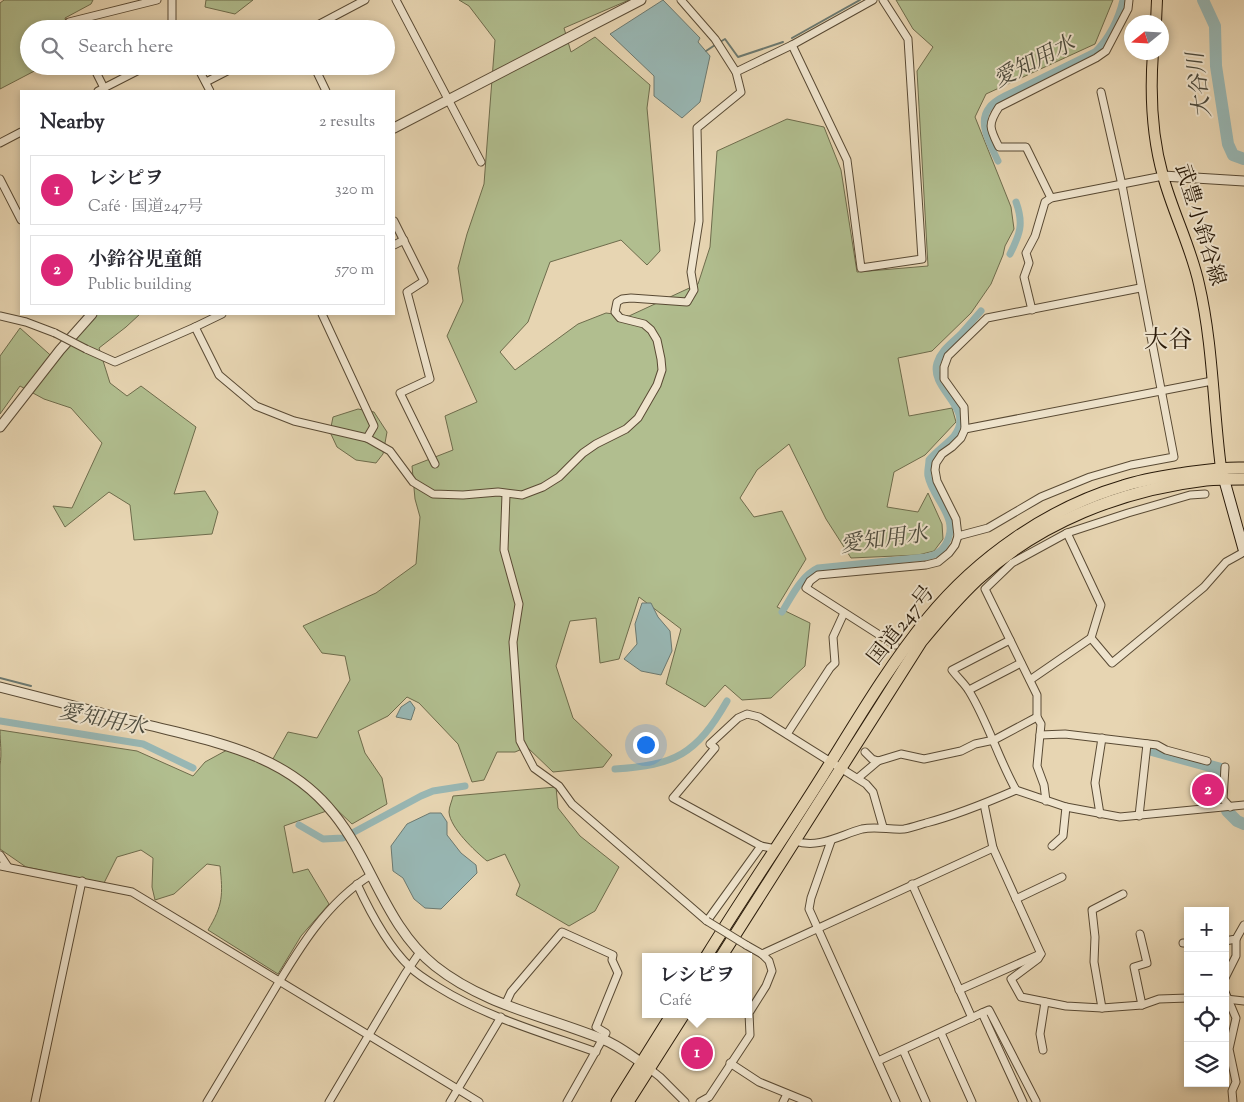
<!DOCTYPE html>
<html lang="en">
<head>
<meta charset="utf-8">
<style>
	:root { --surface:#fff; --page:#f2f2f3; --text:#2b2b33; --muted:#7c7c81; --line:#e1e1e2; --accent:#db2777 }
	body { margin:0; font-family:"Sorts Mill Goudy","Noto Serif JP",serif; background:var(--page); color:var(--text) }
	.controls { position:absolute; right:15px; bottom:15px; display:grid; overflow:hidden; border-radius:0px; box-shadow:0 2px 8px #0003 }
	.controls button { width:45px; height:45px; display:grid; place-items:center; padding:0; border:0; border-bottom:1px solid var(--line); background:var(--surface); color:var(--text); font:25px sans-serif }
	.compass { position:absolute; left:1124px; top:15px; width:45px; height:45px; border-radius:50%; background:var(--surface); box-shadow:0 2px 8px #0003; rotate:252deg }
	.you { position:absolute; left:645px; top:744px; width:18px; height:18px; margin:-12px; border:4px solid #fff; border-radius:50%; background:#1a73e8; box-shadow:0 0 0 8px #1a73e833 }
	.badge { display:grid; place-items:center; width:32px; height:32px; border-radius:50%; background:var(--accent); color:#fff; font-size:16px; font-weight:700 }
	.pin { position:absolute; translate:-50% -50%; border:2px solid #fff; box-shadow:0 1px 5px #0006 }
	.popup { position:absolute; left:642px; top:953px; width:110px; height:65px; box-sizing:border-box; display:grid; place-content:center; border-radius:0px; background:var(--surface); filter:drop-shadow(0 1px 4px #0005); font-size:16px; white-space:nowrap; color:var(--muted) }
	.popup b { font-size:19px; color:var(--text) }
	.popup::after { content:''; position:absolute; left:50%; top:100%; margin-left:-10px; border:10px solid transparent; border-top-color:var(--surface) }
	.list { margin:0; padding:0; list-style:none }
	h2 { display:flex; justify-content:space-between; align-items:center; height:65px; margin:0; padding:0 20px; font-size:21px }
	h2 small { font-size:16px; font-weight:400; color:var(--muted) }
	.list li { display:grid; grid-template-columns:32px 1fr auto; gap:15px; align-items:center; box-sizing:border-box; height:70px; margin:0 10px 10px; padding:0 10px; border:1px solid var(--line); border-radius:0px }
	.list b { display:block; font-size:19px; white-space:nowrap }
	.list p { margin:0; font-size:16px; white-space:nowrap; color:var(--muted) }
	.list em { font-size:16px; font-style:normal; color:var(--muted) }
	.icon { flex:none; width:28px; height:28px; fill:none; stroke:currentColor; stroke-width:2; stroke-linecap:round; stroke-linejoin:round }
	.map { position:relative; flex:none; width:1244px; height:1102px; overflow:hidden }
	.search { position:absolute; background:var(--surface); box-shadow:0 2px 8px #0003; left:20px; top:20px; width:375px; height:55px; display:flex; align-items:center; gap:12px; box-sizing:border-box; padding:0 18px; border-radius:28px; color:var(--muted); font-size:19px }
	.panel { position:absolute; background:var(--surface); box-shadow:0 2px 8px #0003; left:20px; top:90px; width:375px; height:225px; border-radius:0px }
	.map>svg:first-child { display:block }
	.green { fill:#b1be8f; stroke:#6e6c4c }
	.water { fill:#98b7b4; stroke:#6c7970 }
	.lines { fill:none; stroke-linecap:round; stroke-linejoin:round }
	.stream { stroke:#6c7970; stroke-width:2 }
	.canal { stroke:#98b7b4; stroke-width:7 }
	.river { stroke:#98b7b4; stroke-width:12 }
	.minor-casing { stroke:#594a34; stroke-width:9 }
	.tertiary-casing { stroke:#594a34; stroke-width:11 }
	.secondary-casing { stroke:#2a1b0a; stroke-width:12 }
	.primary-casing { stroke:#2a1b0a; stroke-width:12 }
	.trunk-casing { stroke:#2a1b0a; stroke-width:13 }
	.minor { stroke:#efe4cd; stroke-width:7 }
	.tertiary { stroke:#efe4cd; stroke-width:9 }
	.secondary { stroke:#efe4cd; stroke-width:10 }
	.primary { stroke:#e7d5b2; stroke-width:10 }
	.trunk { stroke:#e7d5b2; stroke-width:11 }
	.minor-bridge-casing { stroke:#594a34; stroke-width:9; stroke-linecap:butt }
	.minor-bridge { stroke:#efe4cd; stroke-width:7 }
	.labels { text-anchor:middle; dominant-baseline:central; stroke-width:4; stroke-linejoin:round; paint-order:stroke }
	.street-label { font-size:21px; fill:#2a1b0a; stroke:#efe4cd }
	.water-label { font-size:22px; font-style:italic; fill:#4b4a3d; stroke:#efe4cd }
	.quarter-label { font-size:24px; fill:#2a1b0a; stroke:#efe4cd }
</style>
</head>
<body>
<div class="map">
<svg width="1244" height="1102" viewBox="0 0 1244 1102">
	<rect width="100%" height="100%" fill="#e7d5b2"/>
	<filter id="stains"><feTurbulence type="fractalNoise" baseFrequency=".004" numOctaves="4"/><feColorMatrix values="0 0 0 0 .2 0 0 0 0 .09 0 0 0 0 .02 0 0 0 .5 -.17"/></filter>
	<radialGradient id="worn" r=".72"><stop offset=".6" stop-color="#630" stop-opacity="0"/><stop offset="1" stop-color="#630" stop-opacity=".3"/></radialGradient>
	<g class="green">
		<polygon points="4,0 93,0 91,4 65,18 68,29 29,29 29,66 44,66 0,89 0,3"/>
		<polygon points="206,0 253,0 235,14 205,7"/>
		<path d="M459,0H629L564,28L571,52L595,37L650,85L647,108L660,251L647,265L621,240L550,262L528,322L500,352L515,370L578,324L606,313L629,316L698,284L710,247L717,151L787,119L824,127L841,170L857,272L928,266L917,71L933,47L913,29L896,0H1113L1095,44L986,94L975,117L1011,207L1014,229L1005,246L1003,255L991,284L971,313L932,351L898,358L909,416L952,408L956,422L925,455L894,472L887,507L918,512L928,493L942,524L943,539L934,551L918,555L851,558L826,519L789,444L757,470L740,498L754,517L782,511L806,559L777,607L810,623L805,666L771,698L742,700L725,685L705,707L666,684L681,629L639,597L619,659L600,663L596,618L570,621L556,666L573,718L612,755L603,767L553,772L527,747L515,752H497L484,780L472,782L458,744L419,703L407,697L388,716L358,731L365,753L382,778L387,804L352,824L335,808L284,826L293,873L308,869L329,904L301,936L278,974L208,930C223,905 223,895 220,866L207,864L174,894L155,900L152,887L153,858L141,850L117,857L104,883L26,867L0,849V765C2,753 0,742 0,730L137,751L193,776L205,762L227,750L269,766L288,732L317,738L350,680L345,656L322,653L303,626L376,593L416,564L420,517L415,499L412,466L453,450L445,416L477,402L447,336L463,301L458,268L467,234L484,184L495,40L469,6Z"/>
		<polygon points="97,314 140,314 126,327 99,348 110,383 127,396 141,386 196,427 174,494 205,491 218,512 212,534 134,540 130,505 109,492 65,527 53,506 72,508 102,443 71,408 44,399 20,386 0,414 0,356 20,328 57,361"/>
		<polygon points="358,409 374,412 387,432 383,454 376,463 356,460 337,447 330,432 333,417"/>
		<path d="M556,787L558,808L580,836L619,867L595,911L569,926L516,895L520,885L505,854L487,861C475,851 450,828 449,812C449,807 452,801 453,796Z"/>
	</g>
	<g class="water">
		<polygon points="663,0 700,38 698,42 710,56 700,102 682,118 654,96 654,76 610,34"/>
		<polygon points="642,603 651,603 658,617 670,631 672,651 661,675 641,671 624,659 637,644 635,624"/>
		<polygon points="410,701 415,708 411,720 396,717 401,707"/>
		<polygon points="430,813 441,813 447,822 447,835 461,853 476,865 477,873 441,909 425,908 414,899 403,878 393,871 391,846 407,824"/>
	</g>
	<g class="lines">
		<g class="stream">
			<polyline points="792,38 860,0"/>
			<polyline points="720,42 725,39 738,57 783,42"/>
			<polyline points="706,51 715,45"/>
			<polyline points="0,678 31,686"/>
		</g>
		<g class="canal">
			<path d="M998,161C991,146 977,123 989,108C993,102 999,99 1005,96L1095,52C1109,39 1119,18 1123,0"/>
			<path d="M1010,254C1020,234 1024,224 1016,202"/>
			<path d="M782,612C792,596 801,576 818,568L926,557C935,555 940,553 945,545C962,519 932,499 928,476C927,471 929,465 929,460C936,451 946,445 954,436C976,408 929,390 937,363C941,350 952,343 961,334C968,326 975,318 981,311"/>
			<polyline points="0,721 143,744 193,768"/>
			<path d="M615,769C675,765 696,755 727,701"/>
			<polyline points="299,825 323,839 343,838 421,796 433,791 465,786"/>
		</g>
		<g class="river">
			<polyline points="1203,0 1215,26 1216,66 1228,144 1233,155 1244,159"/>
			<polyline points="1152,750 1221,769 1219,802 1223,804"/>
			<polyline points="1227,811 1237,821 1244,824"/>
		</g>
		<defs>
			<g id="minor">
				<polyline points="396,0 481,162"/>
				<polyline points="73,29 69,22 157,0"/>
				<polyline points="172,29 172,0"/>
				<polyline points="310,29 365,0"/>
				<polyline points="792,45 847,160 861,268 922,259 908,39 883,0"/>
				<polyline points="93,66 104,88"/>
				<polyline points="197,66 210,91"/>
				<polyline points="314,66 326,91"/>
				<polyline points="736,72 792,45 873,0"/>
				<polyline points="206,82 237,66"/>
				<polyline points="98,91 147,66"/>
				<polyline points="0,143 21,132"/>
				<polyline points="0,179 21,220"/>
				<path d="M1051,198L1026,147H999C990,129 987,125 999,107L1096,58L1106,51L1128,9L1129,0"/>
				<polyline points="394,221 424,281 407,292 430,379 400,393 435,464"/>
				<polyline points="394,245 404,240"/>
				<polyline points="1032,310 1024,277 1029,263 1026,253 1035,236 1045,202 1051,198 1163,176"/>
				<polyline points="322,314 374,426 367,438"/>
				<polyline points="0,316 26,322 55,333"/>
				<polyline points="195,327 219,375 256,406 294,421 367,438 390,451 413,482 433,494 463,495 498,492 522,495 543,487 559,477 583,453 596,444 626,429 638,418 657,385 662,370 661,359 657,340 651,330 644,324 620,318 615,312 617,302 622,299 631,298 687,302 694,290 691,272 699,221 697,128 741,92 736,72 715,39 681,0"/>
				<polyline points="86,349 115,362 195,327 222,314"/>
				<polyline points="965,429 1212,381"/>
				<polyline points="506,494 504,550 519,604 513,642 520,741 534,768 559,786 572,804 707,921 761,846"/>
				<polyline points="958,536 988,528 1041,497 1090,477 1131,465 1174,457 1122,185 1101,92"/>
				<polyline points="1091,638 1112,663 1204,587 1226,562 1244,552"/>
				<path d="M1010,640L952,670C957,677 965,684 969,691C988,722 998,758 1016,790L1066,807L1120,817L1244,805"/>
				<polyline points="895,645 806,588 810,581 818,575 926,565 938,562 949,553 955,545 958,536 956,519 937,481 935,470 936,463 942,454 952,447 961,438 965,429 964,407 944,379 944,367 948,356 987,318 1140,288"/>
				<polyline points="1030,680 1091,638 1101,605 1067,533"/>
				<polyline points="969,690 1021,663"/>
				<polyline points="787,734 830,668 835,663 833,637 844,613"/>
				<polyline points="1040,735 1065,734 1157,745 1166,750 1207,761"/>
				<polyline points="865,752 872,759 878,761 901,754 924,759 961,751 975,744 994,740 1037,717"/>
				<polyline points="1225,767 1223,799 1230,807"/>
				<polyline points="858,778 878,761"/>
				<polyline points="1046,801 1044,785 1037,766 1041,724 1037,717 1037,695 985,589 1012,563 1067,533 1128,513 1190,495 1205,494"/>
				<polyline points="984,804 993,848 1041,954"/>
				<polyline points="1100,814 1095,783 1102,738"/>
				<polyline points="1139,816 1147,744"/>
				<path d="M795,841C819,849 840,835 862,829C876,826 890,830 904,829C911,828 919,825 926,823C957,815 986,803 1016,790"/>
				<polyline points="831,841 811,898 809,909 896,1102"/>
				<polyline points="1052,846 1063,836 1066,807"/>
				<polyline points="776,849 761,846 673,798 715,748 710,744 738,718 747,714 759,717 866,784 873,792 883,827"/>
				<polyline points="0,855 8,867"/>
				<polyline points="0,866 132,892 479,1102"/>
				<path d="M357,884C369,910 389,947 410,967C418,975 428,981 438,987C486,1017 543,1033 596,1052"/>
				<polyline points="912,884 972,1018"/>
				<polyline points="1016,899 1062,877"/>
				<polyline points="1140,934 1147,963 1134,967 1142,1005"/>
				<polyline points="1225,941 1236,939 1244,925"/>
				<polyline points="1183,943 1188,943"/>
				<polyline points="762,954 993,848"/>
				<polyline points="1041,954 1038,959 1011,979 1021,997 1066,1006 1102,1008 1142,1005 1159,999 1188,998"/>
				<polyline points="1225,978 1236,956 1236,939"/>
				<polyline points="959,990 1038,955"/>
				<polyline points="1225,992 1236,1018 1229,1049 1236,1082 1232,1091 1233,1102"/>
				<polyline points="1226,999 1244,1001"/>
				<polyline points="505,1005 511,992 562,932 613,955 612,960 618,973 596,1027 606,1033 567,1102"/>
				<polyline points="1102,1008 1094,962 1095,937 1092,910 1123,894"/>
				<polyline points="982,1013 989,1010 1036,1101"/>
				<polyline points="941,1033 972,1102"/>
				<polyline points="903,1050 926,1102"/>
				<polyline points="1043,1050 1040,1034 1045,1002"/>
				<polyline points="878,1061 982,1013 1023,1102"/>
				<polyline points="730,1063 759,1082 808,1102"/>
				<polyline points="646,1066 660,1077 685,1102"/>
				<polyline points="35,1102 82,881"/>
				<path d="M207,1102C226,1070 245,1039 264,1007C293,959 322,905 371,875"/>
				<polyline points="329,1102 405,974 420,952"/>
				<polyline points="450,1102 501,1017"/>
				<polyline points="700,1102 709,1097 750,1035 749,1013 766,986 772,971 769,961 762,954 746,945"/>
				<polyline points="783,1102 787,1094"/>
			</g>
			<g id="tertiary">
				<polyline points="394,128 641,0"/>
				<polyline points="1163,176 1244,181"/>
				<polyline points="0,427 60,350 92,314"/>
				<path d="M0,687C48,699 96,712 144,724C214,742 286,753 334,814C372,861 386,927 435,966C484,1005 545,1016 602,1039C616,1044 630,1055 642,1063"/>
			</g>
			<polyline id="secondary" points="1222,472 1244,551"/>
			<g id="primary">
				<polyline points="1156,22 1157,0"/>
				<path d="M1153,52C1150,93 1152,137 1163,176C1173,213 1191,247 1199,284C1213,344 1213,407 1221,468"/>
			</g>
			<g id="trunk">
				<path d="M706,957C744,895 785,836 823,775C856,722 888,667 928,618C977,558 1048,508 1123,486C1141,480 1160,477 1179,474C1201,471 1222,467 1244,468"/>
				<path d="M721,957L921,642C939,620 957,599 977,580C1039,522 1122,490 1206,480C1218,479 1232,479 1244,479"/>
				<polyline points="617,1102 672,1014"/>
				<polyline points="628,1102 684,1014"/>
			</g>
		</defs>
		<use href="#minor" class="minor-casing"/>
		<use href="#tertiary" class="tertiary-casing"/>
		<use href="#secondary" class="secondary-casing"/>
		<use href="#primary" class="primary-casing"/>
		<use href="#trunk" class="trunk-casing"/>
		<use href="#minor" class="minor"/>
		<use href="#tertiary" class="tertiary"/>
		<use href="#secondary" class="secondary"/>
		<use href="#primary" class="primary"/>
		<use href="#trunk" class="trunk"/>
		<defs>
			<g id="minor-bridge">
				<polyline points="55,333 86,349"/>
				<polyline points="707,921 746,945"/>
			</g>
		</defs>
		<use href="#minor-bridge" class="minor-bridge-casing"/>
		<use href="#minor-bridge" class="minor-bridge"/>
	</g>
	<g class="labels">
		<g class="street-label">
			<text transform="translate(1199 225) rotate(73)">武豊小鈴谷線</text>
			<text transform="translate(902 626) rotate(-52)">国道247号</text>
		</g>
		<g class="water-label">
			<text transform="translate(1035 63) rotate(-27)">愛知用水</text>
			<text transform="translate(1201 85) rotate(-97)">大谷川</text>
			<text transform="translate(884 541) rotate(-8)">愛知用水</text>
			<text transform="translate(102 721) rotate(11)">愛知用水</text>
		</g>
		<g class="quarter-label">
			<text x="1168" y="341">大谷</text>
		</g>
	</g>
	<rect width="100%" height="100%" filter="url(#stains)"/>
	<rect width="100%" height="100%" fill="url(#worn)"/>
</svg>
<div class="controls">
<button>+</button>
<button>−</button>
<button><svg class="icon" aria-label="locate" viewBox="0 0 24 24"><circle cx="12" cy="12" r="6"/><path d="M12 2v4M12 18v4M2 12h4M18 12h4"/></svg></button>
<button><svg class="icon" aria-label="layers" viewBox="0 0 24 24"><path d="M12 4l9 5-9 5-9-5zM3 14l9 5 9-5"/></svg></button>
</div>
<svg class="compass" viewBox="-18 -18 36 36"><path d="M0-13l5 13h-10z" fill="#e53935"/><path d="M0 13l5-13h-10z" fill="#7c7c81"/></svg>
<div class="you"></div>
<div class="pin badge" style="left:697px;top:1053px">1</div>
<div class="popup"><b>レシピヲ</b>Café</div>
<div class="pin badge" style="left:1208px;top:790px">2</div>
<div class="search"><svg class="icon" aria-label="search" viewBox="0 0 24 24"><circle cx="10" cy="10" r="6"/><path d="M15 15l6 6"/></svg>Search here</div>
<section class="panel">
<h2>Nearby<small>2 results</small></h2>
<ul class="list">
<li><span class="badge">1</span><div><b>レシピヲ</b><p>Café · 国道247号</p></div><em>320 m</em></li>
<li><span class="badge">2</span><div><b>小鈴谷児童館</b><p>Public building</p></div><em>570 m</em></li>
</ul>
</section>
</div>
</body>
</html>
